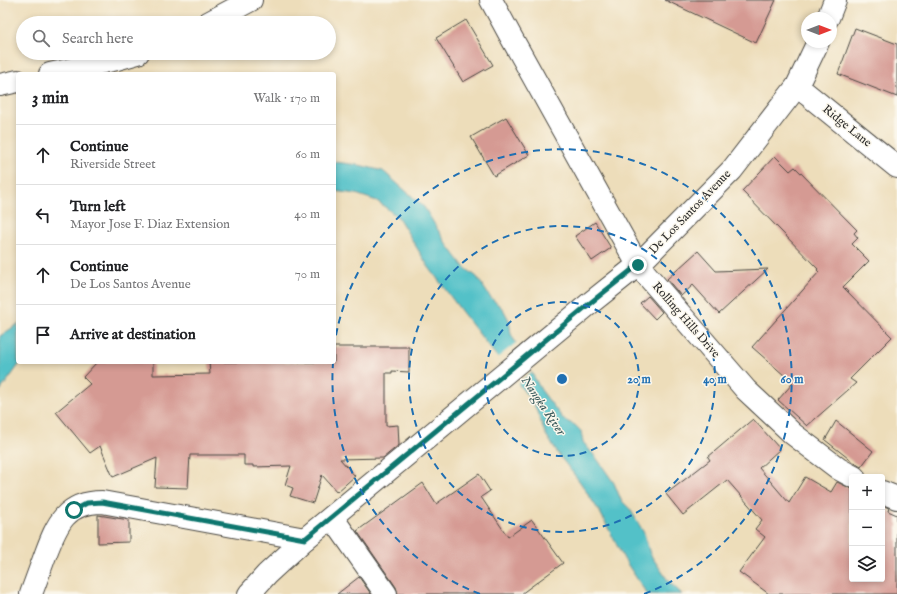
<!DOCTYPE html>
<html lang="en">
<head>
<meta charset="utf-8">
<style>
	:root { --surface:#fff; --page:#f6f6f6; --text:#202124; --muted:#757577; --line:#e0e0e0 }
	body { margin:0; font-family:"IM FELL English",serif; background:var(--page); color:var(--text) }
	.controls { position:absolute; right:12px; bottom:12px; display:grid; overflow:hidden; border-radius:4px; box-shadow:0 2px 6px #0003 }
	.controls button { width:36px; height:36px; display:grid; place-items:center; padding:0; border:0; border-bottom:1px solid var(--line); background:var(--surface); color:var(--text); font:20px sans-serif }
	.compass { position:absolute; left:801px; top:12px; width:36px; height:36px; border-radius:50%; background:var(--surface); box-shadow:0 2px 6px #0003; rotate:90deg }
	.stop { position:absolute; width:12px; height:12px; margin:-9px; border:3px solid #0f766e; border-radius:50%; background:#fff }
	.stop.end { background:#0f766e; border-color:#fff; box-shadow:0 1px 4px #0008 }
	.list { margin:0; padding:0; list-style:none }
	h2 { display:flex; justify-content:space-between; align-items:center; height:52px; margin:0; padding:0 16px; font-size:17px }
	h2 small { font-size:13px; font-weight:400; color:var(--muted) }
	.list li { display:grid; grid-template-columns:26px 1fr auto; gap:12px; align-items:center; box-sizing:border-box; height:60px; padding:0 16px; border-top:1px solid var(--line) }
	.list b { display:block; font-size:15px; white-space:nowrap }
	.list p { margin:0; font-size:13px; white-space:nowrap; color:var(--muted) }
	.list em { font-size:13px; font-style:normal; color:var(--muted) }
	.icon { flex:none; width:22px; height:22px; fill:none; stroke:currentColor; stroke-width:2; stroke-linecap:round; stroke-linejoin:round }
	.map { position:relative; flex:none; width:897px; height:594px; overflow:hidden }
	.search { position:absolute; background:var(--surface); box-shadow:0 2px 6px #0003; left:16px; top:16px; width:320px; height:44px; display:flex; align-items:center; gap:10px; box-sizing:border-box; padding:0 14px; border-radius:22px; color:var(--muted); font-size:15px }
	.panel { position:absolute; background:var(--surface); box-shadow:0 2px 6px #0003; left:16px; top:72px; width:320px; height:292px; border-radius:4px }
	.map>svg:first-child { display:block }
	.water { fill:#53c1c8; stroke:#3f767a }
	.pier { fill:#edddba }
	.building { fill:#d59a93 }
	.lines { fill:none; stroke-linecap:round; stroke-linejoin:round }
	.minor-casing { stroke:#484640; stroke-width:24 }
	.minor { stroke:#fff; stroke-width:22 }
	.route { stroke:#0f766e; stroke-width:5 }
	.ring { fill:none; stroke:#1f6fb2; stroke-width:2; stroke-dasharray:7 5 }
	.labels { text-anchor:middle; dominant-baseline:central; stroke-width:3; stroke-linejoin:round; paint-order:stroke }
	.street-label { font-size:12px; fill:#2b2b2b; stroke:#fbf7ec }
	.water-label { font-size:13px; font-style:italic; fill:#37585a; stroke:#fbf7ec }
	.centre { fill:#1f6fb2; stroke:#fbf7ec; stroke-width:2 }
	.ring-label { font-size:12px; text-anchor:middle; font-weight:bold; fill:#1f6fb2; stroke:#fbf7ec; stroke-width:3; stroke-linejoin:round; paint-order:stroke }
</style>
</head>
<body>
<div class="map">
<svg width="897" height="594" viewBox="0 0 897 594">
	<rect width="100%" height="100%" fill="#fbf7ec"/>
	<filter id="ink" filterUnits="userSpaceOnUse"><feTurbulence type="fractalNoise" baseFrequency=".025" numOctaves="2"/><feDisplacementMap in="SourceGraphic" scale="8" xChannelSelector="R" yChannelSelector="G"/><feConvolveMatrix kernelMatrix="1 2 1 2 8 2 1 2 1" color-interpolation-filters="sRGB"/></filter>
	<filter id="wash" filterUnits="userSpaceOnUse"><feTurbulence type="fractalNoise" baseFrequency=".012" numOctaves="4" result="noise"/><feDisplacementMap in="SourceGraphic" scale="16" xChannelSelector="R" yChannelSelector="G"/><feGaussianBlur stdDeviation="0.9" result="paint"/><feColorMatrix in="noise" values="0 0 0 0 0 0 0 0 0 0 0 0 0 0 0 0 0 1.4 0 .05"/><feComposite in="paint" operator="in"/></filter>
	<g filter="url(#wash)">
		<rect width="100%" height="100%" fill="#edddba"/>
		<g class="water">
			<polygon points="334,162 359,165 383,171 424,207 446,243 464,267 477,277 490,297 503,309 509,320 511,334 541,390 564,420 575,425 581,431 583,442 598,460 614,483 621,500 630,509 644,533 650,554 669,582 682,594 647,594 624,559 601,514 580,482 558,454 545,433 534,404 462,312 428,266 398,217 377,201 356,194 334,191"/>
			<polygon points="18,324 18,362 21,362 0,391 0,336"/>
		</g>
		<polygon class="pier" points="517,342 533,371 517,385 497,358"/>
		<g id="blocks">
			<g class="building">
				<polygon points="665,0 776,0 756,43"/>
				<polygon points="466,20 493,65 463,82 436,38"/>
				<polygon points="855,28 897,44 897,97 838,74"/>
				<polygon points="506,117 529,155 494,176 471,137"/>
				<polygon points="775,156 790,171 795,167 857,230 854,233 858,238 852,244 869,261 843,287 892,337 850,379 856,383 807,426 778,400 793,383 752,347 819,272 817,270 818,269 742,191"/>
				<polygon points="595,222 611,248 592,261 575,236"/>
				<polygon points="698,251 716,271 768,269 719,314 693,285 681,296 667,279"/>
				<polygon points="648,296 662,312 655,319 640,303"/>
				<polygon points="334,347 409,347 409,372 392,371 392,373 386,373 386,426 398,425 399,445 383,458 340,459 355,476 337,492 322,475 313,503 290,496 293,488 285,485 291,466 253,467 253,465 244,465 244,455 190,455 188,488 155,487 157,458 113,477 100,446 90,453 56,412 90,384 83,377 97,362 153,362 153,375 210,374 209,362 334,362"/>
				<polygon points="753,419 780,449 759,468 789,503 805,477 831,492 837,482 852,489 852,579 882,579 882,505 889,508 888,511 897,515 897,594 769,594 739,572 765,537 755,529 762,520 727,480 683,515 666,494 710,460 708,457"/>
				<polygon points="836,421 873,451 861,467 853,462 825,440"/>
				<polygon points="479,474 490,491 481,497 508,537 532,520 563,563 521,594 398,594 396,587 357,531 423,483 436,504"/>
				<polygon points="98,515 129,520 129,542 98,543"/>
				<polygon points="359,577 371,594 337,594"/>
			</g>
		</g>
	</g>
	<g filter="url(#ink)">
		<use href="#blocks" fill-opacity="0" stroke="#484640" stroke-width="1"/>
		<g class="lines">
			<defs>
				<g id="minor">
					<polyline points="491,0 510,35 638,265 746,390 793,434 839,469 854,477"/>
					<polyline points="828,18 835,0"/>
					<polyline points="208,23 251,0"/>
					<polyline points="50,74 117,59 138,53"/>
					<polyline points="0,85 18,81"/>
					<polyline points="797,86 897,167"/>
					<polyline points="882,492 897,498"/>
					<polyline points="332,517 386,594"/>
					<path d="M31,594C36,580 41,567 46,553C57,524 66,502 102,502L305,539"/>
					<polyline points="249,594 267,574 305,539 589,304 638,265 732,170 797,86 818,42"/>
				</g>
			</defs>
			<use href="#minor" class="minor-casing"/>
			<use href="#minor" class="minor"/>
		</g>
	</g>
	<g class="lines" filter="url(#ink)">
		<polyline class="route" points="74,510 87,503 102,502 305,539 589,304 638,265"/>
	</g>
	<g class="ring">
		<circle cx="562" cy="379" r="77"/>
		<circle cx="562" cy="379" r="153"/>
		<path d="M480 594A230 230 0 0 1 333 363M334 347A230 230 0 1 1 644 594"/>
	</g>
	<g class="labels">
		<g class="street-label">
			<text transform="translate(847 126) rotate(39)">Ridge Lane</text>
			<text transform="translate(690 212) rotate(-46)">De Los Santos Avenue</text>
			<text transform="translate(686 320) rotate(49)">Rolling Hills Drive</text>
		</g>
		<g class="water-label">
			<text transform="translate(543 406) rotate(56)">Nangka River</text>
		</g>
	</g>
	<circle cx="562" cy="379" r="6" class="centre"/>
	<g class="ring-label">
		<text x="639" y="383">20 m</text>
		<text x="715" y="383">40 m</text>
		<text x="792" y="383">60 m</text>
	</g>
</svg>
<div class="controls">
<button>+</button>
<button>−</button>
<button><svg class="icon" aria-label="layers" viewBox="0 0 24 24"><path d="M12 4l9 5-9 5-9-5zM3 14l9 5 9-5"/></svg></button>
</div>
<svg class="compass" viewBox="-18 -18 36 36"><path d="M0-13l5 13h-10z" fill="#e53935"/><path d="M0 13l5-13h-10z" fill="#757577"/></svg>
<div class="stop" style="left:74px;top:510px"></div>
<div class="stop end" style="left:638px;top:265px"></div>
<div class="search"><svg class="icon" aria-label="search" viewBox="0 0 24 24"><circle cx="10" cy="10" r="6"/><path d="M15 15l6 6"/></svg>Search here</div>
<section class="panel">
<h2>3 min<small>Walk · 170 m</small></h2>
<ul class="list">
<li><svg class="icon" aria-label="ahead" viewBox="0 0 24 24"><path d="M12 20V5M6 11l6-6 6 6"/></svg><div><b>Continue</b><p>Riverside Street</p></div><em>60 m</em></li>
<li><svg class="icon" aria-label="left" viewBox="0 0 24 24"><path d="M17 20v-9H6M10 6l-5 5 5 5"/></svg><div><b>Turn left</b><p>Mayor Jose F. Diaz Extension</p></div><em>40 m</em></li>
<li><svg class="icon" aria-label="ahead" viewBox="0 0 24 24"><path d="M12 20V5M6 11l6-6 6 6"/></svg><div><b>Continue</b><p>De Los Santos Avenue</p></div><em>70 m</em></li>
<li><svg class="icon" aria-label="arrive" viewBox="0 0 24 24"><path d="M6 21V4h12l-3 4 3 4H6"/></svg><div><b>Arrive at destination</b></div></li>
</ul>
</section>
</div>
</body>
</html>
